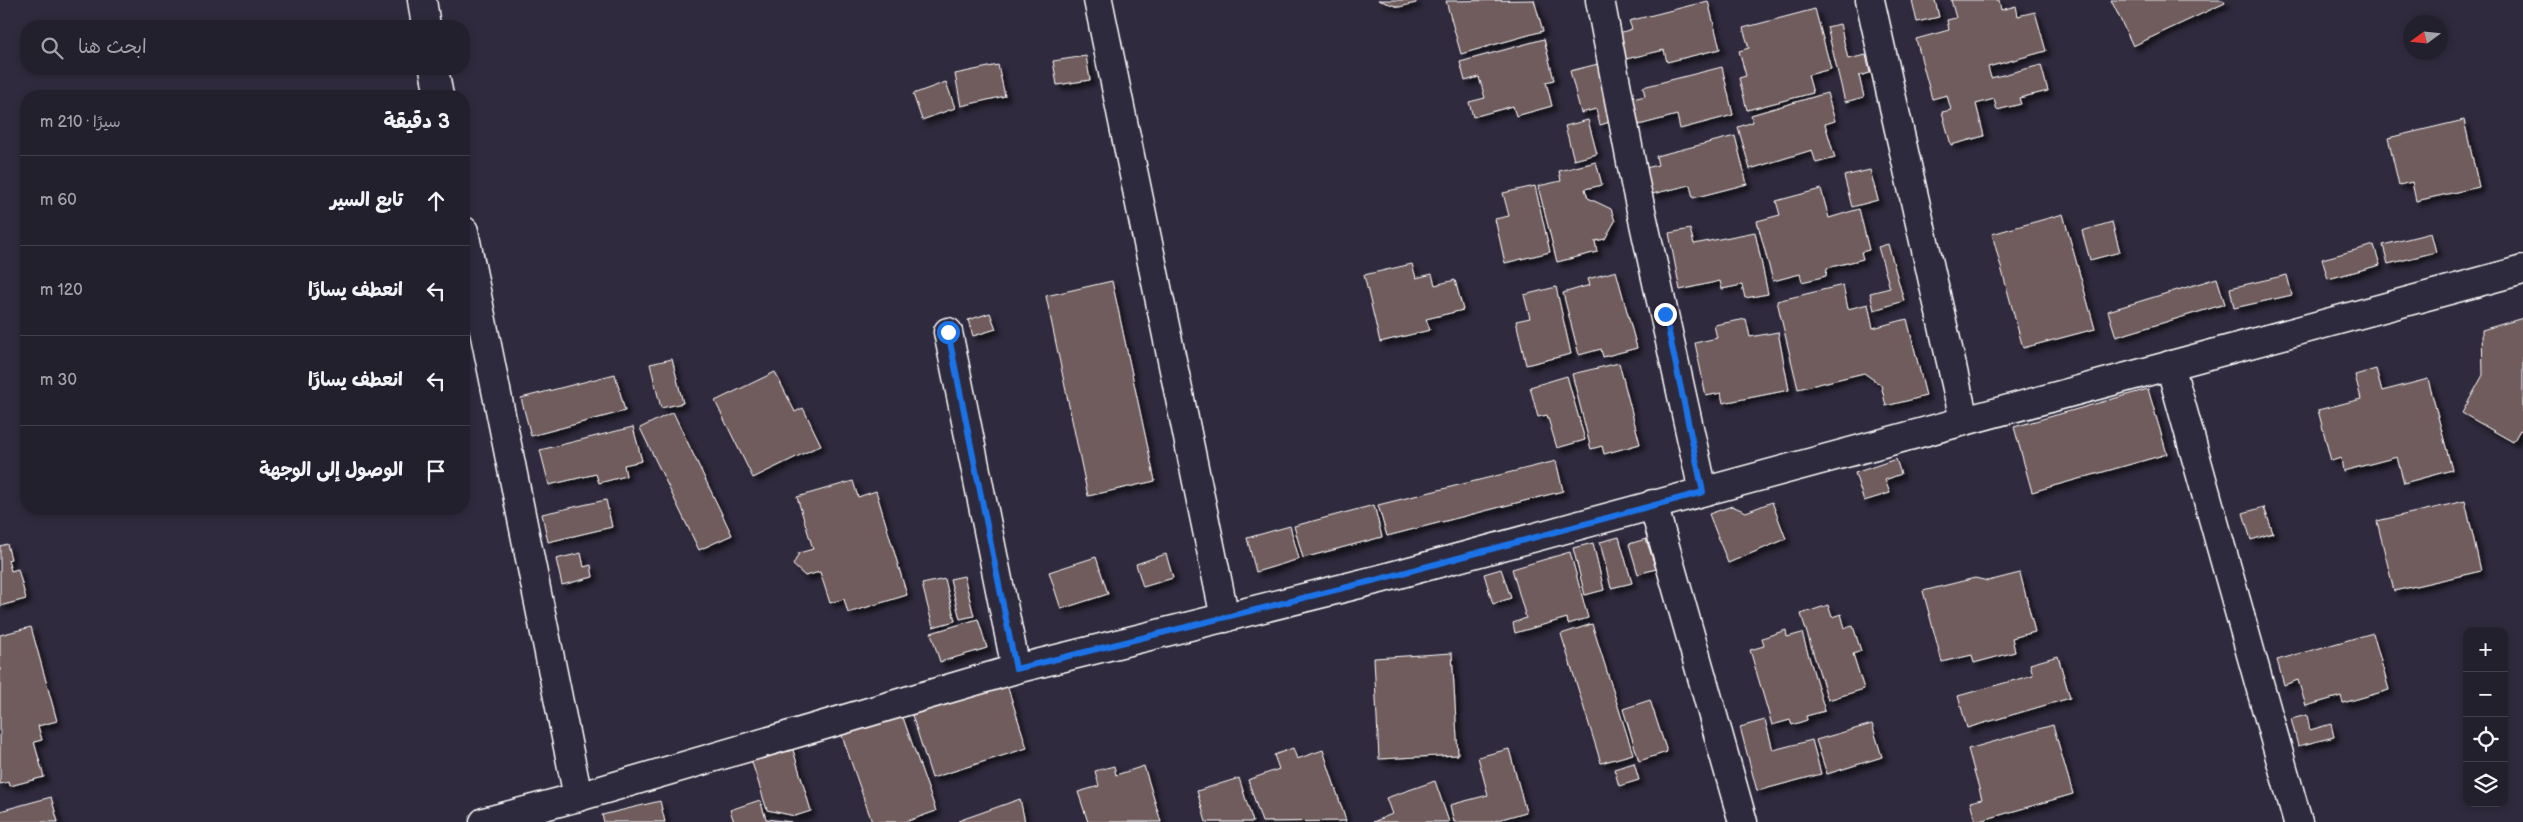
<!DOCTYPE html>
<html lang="ar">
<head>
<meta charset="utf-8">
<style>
	:root { --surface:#23202e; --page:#2b2836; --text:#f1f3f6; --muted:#a3a3aa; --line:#403e4a }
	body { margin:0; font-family:"Balsamiq Sans","Playpen Sans Arabic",sans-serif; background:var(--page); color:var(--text); direction:rtl }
	.controls { position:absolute; right:15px; bottom:15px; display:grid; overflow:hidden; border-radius:10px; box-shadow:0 2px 8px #0003 }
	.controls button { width:45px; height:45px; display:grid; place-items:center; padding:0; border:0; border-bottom:1px solid var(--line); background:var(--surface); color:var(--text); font:25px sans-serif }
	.compass { position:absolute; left:2403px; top:15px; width:45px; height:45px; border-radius:50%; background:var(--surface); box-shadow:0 2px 8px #0003; rotate:255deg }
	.stop { position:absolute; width:15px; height:15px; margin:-11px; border:4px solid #1a73e8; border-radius:50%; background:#fff }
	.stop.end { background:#1a73e8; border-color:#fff; box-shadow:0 1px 5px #0008 }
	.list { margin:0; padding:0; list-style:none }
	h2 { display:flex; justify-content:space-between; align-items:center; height:65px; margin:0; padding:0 20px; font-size:21px }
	h2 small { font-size:16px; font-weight:400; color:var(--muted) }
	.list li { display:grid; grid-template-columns:32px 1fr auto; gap:15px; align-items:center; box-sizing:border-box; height:90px; padding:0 20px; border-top:1px solid var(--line) }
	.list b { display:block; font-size:19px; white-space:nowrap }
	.list em { font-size:16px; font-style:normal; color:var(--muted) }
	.icon { flex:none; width:28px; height:28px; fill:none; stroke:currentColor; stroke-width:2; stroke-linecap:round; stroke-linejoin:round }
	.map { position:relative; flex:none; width:2523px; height:822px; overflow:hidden; direction:ltr }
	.search { position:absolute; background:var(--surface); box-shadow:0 2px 8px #0003; left:20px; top:20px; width:450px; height:55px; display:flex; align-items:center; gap:12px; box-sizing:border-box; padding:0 18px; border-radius:20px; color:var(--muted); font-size:19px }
	.panel { position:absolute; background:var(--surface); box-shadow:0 2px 8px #0003; left:20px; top:90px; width:450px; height:425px; border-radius:20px; direction:rtl }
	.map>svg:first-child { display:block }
	.building { fill:#6f5b5c; stroke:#fff; filter:url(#shadow) }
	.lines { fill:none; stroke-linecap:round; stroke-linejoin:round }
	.street-casing { stroke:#fff; stroke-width:31 }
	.street { stroke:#2f2a3d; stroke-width:28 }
	.route { stroke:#1a73e8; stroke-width:6 }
</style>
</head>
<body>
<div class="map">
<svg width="2523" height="822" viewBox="0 0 2523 822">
	<defs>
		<filter id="shadow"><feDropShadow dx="4.5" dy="4.5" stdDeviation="2.5" flood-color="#0009"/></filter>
	</defs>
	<rect width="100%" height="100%" fill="#2f2a3d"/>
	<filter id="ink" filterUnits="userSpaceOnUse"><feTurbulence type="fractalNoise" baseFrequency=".02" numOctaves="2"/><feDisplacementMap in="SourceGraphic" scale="10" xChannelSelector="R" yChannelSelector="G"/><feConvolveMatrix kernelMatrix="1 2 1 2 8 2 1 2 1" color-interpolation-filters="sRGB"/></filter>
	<g filter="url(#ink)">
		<g class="building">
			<polygon points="1378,0 1416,0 1416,3 1399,7"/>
			<polygon points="1534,0 1543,31 1461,54 1446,1"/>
			<polygon points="1912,0 1935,0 1939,17 1917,22"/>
			<polygon points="1951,0 1999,0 2001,10 2016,6 2018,16 2035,12 2046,51 1988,67 1991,78 2041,65 2048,91 2019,98 2021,104 1997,110 1994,99 1976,104 1984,136 1951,145 1942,112 1951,110 1947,95 1932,99 1916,39 1949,30 1947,20 1956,18"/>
			<polygon points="2111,0 2223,0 2225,3 2133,46"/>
			<polygon points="1708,1 1720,49 1667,62 1664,50 1626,59 1619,33 1632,29 1629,21"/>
			<polygon points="1815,9 1831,69 1808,75 1813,93 1747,110 1739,78 1746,76 1739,51 1749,48 1743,28"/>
			<polygon points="1840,24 1848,59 1866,55 1870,73 1859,76 1864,97 1845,102 1827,27"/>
			<polygon points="1544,39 1554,80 1546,82 1552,106 1516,116 1513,106 1473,117 1469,102 1485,98 1479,77 1465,81 1460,62"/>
			<polygon points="1086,56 1090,80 1057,85 1053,61"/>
			<polygon points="1598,64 1613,121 1600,125 1596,109 1581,113 1570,71"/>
			<polygon points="998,65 1005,96 961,106 955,74"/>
			<polygon points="1722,67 1733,115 1680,129 1677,115 1639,125 1633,99 1645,96 1643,87"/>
			<polygon points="946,82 955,108 922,120 913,94"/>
			<polygon points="1827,93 1835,121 1825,124 1835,158 1816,163 1812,150 1750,169 1738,127 1753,122 1751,115"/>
			<polygon points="1588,120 1597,154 1574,160 1565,126"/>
			<polygon points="2464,120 2479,187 2416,201 2412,182 2399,185 2388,138"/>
			<polygon points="1735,136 1747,184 1693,198 1690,185 1652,194 1646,168 1658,165 1656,156"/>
			<polygon points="1596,162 1602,185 1585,189 1588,198 1611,209 1615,221 1605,239 1595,241 1597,252 1557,262 1538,186 1561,181 1559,171"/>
			<polygon points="1870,170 1878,200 1852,207 1844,176"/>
			<polygon points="1535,186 1550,252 1505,263 1495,219 1509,216 1503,193"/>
			<polygon points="1821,189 1829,218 1859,209 1869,250 1861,252 1863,259 1827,268 1826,276 1802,282 1800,274 1773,281 1757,221 1780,215 1776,201"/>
			<polygon points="2063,214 2095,329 2023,348 1992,234"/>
			<polygon points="2112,222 2120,252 2090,260 2082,231"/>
			<polygon points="1690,229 1694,244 1755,232 1768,294 1745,298 1742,285 1722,289 1720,281 1680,290 1669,233"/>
			<polygon points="2431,233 2436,252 2388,264 2383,245"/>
			<polygon points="1888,244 1904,301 1874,310 1870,293 1890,288 1878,247"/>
			<polygon points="2374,245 2380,265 2328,279 2322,259"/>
			<polygon points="1412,264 1416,278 1432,274 1435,285 1455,280 1463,310 1426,319 1430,330 1380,342 1364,275"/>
			<polygon points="1616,271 1637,348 1603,357 1601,349 1579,355 1563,293 1590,285 1588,279"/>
			<polygon points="2287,275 2292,295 2234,308 2230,288"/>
			<polygon points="2217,278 2225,304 2116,337 2108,311"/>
			<polygon points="1112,281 1155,481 1088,496 1046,296"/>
			<polygon points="1843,285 1848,309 1868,304 1873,328 1907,319 1926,396 1886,406 1881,385 1864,373 1798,389 1777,301"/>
			<polygon points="1556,287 1571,354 1526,365 1516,321 1530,318 1524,295"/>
			<polygon points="990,313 996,329 973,336 968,320"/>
			<polygon points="2523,318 2523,431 2520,430 2513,442 2462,413 2483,375 2482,330"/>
			<polygon points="1746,319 1750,337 1778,332 1789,390 1723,403 1721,393 1706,396 1695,343 1717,338 1714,325"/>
			<polygon points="672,359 683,403 661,408 650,364"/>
			<polygon points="1619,363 1640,444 1604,454 1602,446 1591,449 1572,374"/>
			<polygon points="2376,369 2382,391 2428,379 2452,470 2404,483 2397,457 2343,471 2341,458 2331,461 2318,410 2361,399 2355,375"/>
			<polygon points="775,372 795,412 803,408 821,445 753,478 715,401"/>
			<polygon points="615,374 625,411 531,436 521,398"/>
			<polygon points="1567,376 1585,440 1557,448 1547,415 1538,417 1530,387"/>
			<polygon points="2148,389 2167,454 2032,492 2014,427"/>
			<polygon points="673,412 732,535 699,550 640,428"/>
			<polygon points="633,427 642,461 624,465 626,476 599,483 596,474 549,485 540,450"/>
			<polygon points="1896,459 1901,474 1885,480 1890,493 1864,501 1855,473"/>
			<polygon points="1556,461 1563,491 1387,536 1378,505"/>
			<polygon points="853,481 858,497 876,491 907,595 848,613 844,599 830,603 820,572 805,576 793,565 799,553 813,549 797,497"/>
			<polygon points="606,500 612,527 548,542 542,514"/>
			<polygon points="2465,501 2481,571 2394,591 2377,521"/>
			<polygon points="1772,502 1786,539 1728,563 1709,514 1732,506 1746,512"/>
			<polygon points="1374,505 1382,537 1303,558 1294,526"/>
			<polygon points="2264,507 2273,533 2251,540 2243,513"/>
			<polygon points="1290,526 1299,559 1256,572 1247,538"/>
			<polygon points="1619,537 1632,583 1611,588 1600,542"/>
			<polygon points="1646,539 1656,569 1638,574 1629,544"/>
			<polygon points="1593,543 1604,590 1585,595 1573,548"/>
			<polygon points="7,544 11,559 8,560 11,571 18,569 26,599 0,606 0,546"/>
			<polygon points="1570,552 1588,618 1568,624 1567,618 1515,633 1513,623 1526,618 1512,569"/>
			<polygon points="581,553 584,567 591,565 593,577 562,585 556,559"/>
			<polygon points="1166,554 1173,578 1143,587 1136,564"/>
			<polygon points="1096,557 1108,594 1061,609 1049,572"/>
			<polygon points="1501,569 1511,598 1493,604 1484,574"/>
			<polygon points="2020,573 2035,632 2012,638 2015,652 1974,663 1972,655 1942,662 1923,591 1975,578 1988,581"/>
			<polygon points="964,576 974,616 960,619 950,579"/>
			<polygon points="945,579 955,621 933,627 922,584"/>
			<polygon points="1828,605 1832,617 1841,614 1845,628 1853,626 1861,651 1853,654 1864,689 1828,700 1801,614"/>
			<polygon points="978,619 987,648 940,662 931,633"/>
			<polygon points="1592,624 1633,754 1601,763 1561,634"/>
			<polygon points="31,627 57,721 38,726 42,740 34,742 44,777 10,786 9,782 0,784 0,635"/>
			<polygon points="1786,630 1787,637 1802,633 1825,711 1806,716 1807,720 1792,725 1790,720 1772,725 1750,650 1764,646 1762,638"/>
			<polygon points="2373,633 2389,690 2343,703 2341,696 2306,706 2298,680 2284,685 2277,660"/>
			<polygon points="1452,653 1458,755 1379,759 1374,658"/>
			<polygon points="2058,656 2070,698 1967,728 1958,696 2033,675 2030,664"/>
			<polygon points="1007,685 1027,748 932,778 912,715"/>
			<polygon points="1650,700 1667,752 1639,761 1623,709"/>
			<polygon points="901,712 936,811 905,822 872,822 841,733"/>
			<polygon points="2307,715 2310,730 2331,724 2334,737 2298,746 2291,719"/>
			<polygon points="1765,720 1773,750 1812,740 1821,774 1757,791 1740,727"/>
			<polygon points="1872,724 1882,757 1827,774 1816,740"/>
			<polygon points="2053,725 2073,794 1976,822 1970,802 1982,799 1968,749"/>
			<polygon points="791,743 811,811 795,816 767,810 750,756"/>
			<polygon points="1293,748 1297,759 1323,750 1346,821 1262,822 1248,780 1279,769 1274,755"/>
			<polygon points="1509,749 1526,812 1491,822 1454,822 1450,805 1488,795 1478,757"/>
			<polygon points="1634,763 1639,780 1619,786 1614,769"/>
			<polygon points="1114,766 1116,775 1144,766 1161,822 1088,822 1078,792 1099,786 1095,771"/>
			<polygon points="1239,778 1253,822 1206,822 1197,791"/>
			<polygon points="1435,781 1449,822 1373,822 1392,814 1386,798"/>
			<polygon points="51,797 58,822 0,822 0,811"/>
			<polygon points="1020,799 1025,822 959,822 958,821"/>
			<polygon points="760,800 766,819 791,822 734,822 730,810"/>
			<polygon points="660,801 665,822 604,822 602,815"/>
		</g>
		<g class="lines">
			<defs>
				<g id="street">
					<polyline points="422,0 426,26"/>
					<polyline points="1098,0 1225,618"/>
					<polyline points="1600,0 1635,183 1703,491"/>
					<polyline points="1870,0 1964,420"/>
					<polyline points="434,69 439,96"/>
					<polyline points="464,231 578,797"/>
					<polyline points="948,332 1016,669"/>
					<polyline points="2170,365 2298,822"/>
					<polyline points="1653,504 1743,822"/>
					<polyline points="484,822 578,797 1016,669 1380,579 2523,270"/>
				</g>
			</defs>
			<use href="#street" class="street-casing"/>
			<use href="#street" class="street"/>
		</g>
	</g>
	<g class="lines" filter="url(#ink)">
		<polyline class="route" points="948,332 1016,669 1380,579 1703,492 1665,314"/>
	</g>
</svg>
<div class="controls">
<button>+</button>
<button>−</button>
<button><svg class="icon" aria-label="locate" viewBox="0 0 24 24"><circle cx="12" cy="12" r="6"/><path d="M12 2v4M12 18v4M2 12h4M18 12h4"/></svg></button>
<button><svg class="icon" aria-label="layers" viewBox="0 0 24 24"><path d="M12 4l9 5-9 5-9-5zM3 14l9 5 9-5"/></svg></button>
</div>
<svg class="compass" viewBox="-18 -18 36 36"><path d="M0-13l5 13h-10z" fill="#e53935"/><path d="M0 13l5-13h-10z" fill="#a3a3aa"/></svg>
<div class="stop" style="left:948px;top:332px"></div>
<div class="stop end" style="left:1665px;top:314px"></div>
<div class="search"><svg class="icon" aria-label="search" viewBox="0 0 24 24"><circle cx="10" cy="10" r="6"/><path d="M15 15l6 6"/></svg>ابحث هنا</div>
<section class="panel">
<h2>3 دقيقة<small>سيرًا · 210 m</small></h2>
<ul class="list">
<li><svg class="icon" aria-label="ahead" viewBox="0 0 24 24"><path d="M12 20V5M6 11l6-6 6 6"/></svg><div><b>تابع السير</b></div><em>60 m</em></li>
<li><svg class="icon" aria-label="left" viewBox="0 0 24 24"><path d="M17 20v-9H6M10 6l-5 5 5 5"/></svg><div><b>انعطف يسارًا</b></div><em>120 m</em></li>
<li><svg class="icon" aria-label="left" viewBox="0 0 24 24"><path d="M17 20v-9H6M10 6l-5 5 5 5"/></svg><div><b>انعطف يسارًا</b></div><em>30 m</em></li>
<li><svg class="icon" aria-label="arrive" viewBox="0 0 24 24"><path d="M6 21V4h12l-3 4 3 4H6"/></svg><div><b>الوصول إلى الوجهة</b></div></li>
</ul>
</section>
</div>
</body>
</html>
